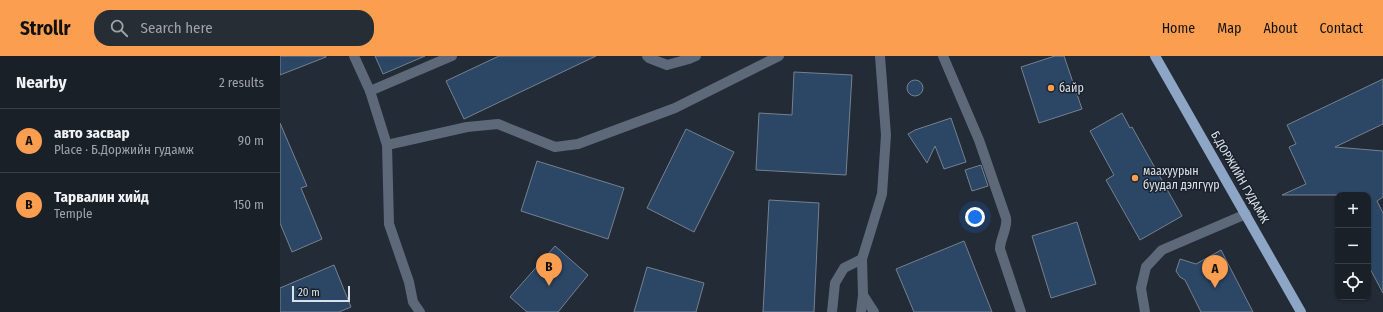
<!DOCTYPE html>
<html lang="en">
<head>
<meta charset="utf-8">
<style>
	:root { --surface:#1a2028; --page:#272d34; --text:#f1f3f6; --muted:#9fa3a8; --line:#383e45; --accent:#fb9e50 }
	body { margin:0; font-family:"Fira Sans Condensed",sans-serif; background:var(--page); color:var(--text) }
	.controls { position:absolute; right:12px; bottom:12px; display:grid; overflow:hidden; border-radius:8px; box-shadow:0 1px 3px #0004 }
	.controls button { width:36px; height:36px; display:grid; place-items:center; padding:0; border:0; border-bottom:1px solid var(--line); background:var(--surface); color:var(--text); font:20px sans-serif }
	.scale { position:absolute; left:12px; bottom:10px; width:58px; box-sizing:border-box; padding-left:4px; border:2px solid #dbe1e8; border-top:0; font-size:11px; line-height:14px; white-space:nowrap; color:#dbe1e8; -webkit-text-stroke:3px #19222c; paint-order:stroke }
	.you { position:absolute; left:695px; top:161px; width:14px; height:14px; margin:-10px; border:3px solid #fff; border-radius:50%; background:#1a73e8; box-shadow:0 0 0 6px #1a73e833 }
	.badge { display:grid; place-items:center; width:26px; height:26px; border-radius:50%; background:var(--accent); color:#111; font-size:13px; font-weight:700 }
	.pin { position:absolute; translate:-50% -33px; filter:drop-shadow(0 1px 2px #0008) }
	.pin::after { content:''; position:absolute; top:21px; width:14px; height:12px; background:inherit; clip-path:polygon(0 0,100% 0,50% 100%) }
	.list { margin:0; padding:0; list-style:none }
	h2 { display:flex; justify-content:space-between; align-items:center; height:52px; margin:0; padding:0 16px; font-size:17px }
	h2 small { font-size:13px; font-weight:400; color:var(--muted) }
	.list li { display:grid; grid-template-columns:26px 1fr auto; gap:12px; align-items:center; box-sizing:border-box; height:64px; padding:0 16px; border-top:1px solid var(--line) }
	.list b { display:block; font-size:15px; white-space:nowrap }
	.list p { margin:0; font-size:13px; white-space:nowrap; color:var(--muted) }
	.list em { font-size:13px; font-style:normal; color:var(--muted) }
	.icon { flex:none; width:22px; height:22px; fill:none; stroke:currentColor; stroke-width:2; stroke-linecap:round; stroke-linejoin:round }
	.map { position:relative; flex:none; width:1103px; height:256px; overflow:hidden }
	header { display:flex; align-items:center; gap:24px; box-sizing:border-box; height:56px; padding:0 20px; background:var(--accent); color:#111 }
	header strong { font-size:19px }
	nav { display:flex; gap:22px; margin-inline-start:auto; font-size:14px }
	.search { width:280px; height:36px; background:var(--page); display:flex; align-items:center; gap:10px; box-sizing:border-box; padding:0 14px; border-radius:16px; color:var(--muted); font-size:15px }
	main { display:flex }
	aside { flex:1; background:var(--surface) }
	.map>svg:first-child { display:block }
	.building { fill:#2c4665; stroke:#76818e }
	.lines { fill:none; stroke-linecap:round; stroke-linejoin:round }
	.minor { stroke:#5d6978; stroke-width:10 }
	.major { stroke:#8ea6c5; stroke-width:10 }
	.poi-dot { fill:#fb9e50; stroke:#19222c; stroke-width:1.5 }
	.labels { text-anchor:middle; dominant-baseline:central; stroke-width:3; stroke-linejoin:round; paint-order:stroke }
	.poi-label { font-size:12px; fill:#dbe1e8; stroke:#19222c; text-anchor:start }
	.street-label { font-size:12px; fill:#dbe1e8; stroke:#19222c }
</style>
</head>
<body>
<header>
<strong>Strollr</strong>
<div class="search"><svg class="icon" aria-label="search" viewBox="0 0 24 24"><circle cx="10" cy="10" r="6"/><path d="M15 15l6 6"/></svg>Search here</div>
<nav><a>Home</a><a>Map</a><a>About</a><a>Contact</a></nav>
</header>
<main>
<aside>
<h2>Nearby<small>2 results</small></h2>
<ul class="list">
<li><span class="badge">A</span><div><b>авто засвар</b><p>Place · Б.Доржийн гудамж</p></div><em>90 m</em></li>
<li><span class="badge">B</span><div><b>Тарвалин хийд</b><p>Temple</p></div><em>150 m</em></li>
</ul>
</aside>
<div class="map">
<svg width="1103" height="256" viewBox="0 0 1103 256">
	<rect width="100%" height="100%" fill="#222b36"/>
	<g class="building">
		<polygon points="0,0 46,0 46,1 0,19"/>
		<polygon points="95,0 145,0 103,18"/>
		<polygon points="219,0 316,0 184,63 166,25"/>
		<polygon points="775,0 784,0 802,53 759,67 741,11"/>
		<polygon points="514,16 572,19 566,119 476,114 479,57 512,59"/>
		<polygon points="1103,23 1103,68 1055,91 1103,95 1103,141 1097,145 1103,157 1103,237 1088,209 1088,139 1002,139 1026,128 1009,91 1016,88 1007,69"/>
		<circle cx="635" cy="32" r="8"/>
		<polygon points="842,57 850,72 852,71 902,160 860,184 826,124 834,119 810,75"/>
		<polygon points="671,62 686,106 664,113 655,90 647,107 628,78 635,74"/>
		<polygon points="0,67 27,130 21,132 42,183 12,196 0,167"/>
		<polygon points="406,73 454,96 414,176 367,152"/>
		<polygon points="257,105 344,132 328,183 241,155"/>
		<polygon points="701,109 708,130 692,135 685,114"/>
		<polygon points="489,144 539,147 534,256 483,256"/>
		<polygon points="797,166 816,228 771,242 752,180"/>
		<polygon points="684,185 712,256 634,256 616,213"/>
		<polygon points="275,190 308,219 278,256 247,256 230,241"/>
		<polygon points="941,194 973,256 921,256 905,224 900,221 896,215 900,203 916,208"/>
		<polygon points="54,209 71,251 59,256 0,256 0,232"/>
		<polygon points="367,211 424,227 416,256 354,256"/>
	</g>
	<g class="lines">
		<g class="minor">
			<polyline points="74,0 90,35 107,89 109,168 129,226 133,246 140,256"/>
			<polyline points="367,0 369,2 387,9 409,3 416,0"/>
			<path d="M663,0L699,84L726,162C728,172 720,182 720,193L741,256"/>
			<polyline points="90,35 172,0"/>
			<polyline points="107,89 187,71 218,68 275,91 298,88 395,52 499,0"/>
			<polyline points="583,239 594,256"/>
			<polyline points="552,256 555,227 564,212 582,203"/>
			<polyline points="581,256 583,239 582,203 602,138 606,79 600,0"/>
			<polyline points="865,256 861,232 866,211 882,194 966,158"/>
		</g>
		<polyline class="major" points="875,0 1021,256"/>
	</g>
	<g class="poi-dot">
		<circle cx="771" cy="32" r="4"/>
		<circle cx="855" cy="122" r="4"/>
	</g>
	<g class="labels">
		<g class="poi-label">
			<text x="779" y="32">байр</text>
			<text x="863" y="115">маахуурын<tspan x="863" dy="14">буудал дэлгүүр</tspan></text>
		</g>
		<g class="street-label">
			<text transform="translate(960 121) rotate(60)">Б.ДОРЖИЙН ГУДАМЖ</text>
		</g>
	</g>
</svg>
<div class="controls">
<button>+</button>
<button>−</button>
<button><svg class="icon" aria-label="locate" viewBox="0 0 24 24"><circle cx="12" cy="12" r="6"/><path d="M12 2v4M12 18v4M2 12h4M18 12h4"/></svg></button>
</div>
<div class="scale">20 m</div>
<div class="you"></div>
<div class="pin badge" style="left:935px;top:232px">A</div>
<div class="pin badge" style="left:269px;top:230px">B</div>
</div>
</main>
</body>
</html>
